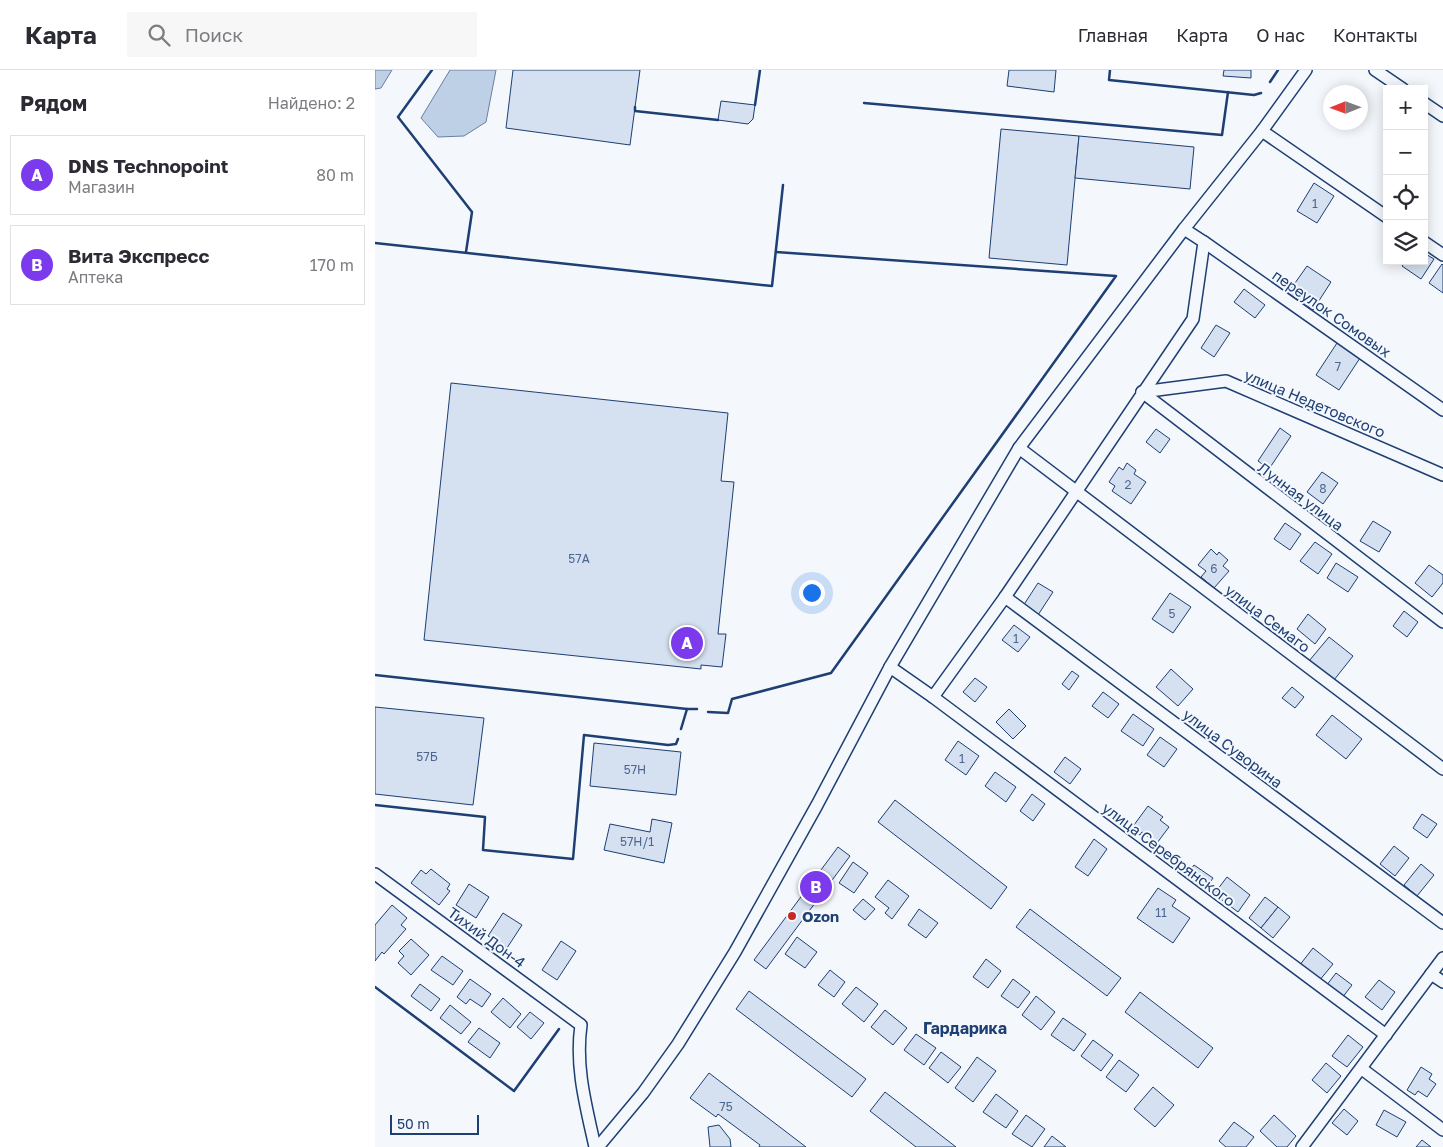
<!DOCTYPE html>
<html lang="ru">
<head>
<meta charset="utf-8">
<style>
	:root { --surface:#fff; --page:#f7f7f7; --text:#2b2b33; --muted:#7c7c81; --line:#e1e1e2; --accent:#7c3aed }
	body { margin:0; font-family:"Golos Text",sans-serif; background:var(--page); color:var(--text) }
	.controls { position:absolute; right:15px; top:15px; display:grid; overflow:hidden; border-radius:0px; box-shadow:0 2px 12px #0003 }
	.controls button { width:45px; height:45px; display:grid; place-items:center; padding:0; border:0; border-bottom:1px solid var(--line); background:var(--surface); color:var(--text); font:25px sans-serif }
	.compass { position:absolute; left:948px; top:15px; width:45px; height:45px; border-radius:50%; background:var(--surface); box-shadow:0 2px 12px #0003; rotate:269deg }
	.scale { position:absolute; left:15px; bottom:12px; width:89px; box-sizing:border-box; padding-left:5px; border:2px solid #1d3f73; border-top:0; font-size:14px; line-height:18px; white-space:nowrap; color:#1d3f73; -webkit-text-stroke:4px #f4f7fb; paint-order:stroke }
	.you { position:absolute; left:436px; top:522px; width:18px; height:18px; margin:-12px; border:4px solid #fff; border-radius:50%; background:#1a73e8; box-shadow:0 0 0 8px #1a73e833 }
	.badge { display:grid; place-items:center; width:32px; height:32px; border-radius:50%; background:var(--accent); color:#fff; font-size:16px; font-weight:700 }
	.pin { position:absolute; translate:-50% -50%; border:2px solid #fff; box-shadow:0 1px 5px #0006 }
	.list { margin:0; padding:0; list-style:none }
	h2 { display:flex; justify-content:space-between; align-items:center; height:65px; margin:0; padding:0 20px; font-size:21px }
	h2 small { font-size:16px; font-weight:400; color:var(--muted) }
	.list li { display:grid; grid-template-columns:32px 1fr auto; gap:15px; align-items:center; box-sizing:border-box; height:80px; margin:0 10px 10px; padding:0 10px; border:1px solid var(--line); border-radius:0px }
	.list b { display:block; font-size:19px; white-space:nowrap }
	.list p { margin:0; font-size:16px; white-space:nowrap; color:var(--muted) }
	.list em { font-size:16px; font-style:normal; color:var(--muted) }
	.icon { flex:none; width:28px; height:28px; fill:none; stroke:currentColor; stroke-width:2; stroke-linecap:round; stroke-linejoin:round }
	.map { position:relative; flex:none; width:1068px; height:1077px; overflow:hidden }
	header { display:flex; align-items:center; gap:30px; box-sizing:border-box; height:70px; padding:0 25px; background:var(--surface); border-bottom:1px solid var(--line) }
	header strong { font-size:24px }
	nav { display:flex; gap:28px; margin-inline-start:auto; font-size:18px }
	.search { width:350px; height:45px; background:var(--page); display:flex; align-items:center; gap:12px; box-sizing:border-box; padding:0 18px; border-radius:0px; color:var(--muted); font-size:19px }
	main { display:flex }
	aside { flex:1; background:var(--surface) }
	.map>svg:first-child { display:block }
	.water { fill:#bed0e5; stroke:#687fa3 }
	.building { fill:#d5e0f0; stroke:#1d3f73 }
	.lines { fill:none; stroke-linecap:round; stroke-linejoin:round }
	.minor-casing { stroke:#1d3f73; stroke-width:14 }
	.minor { stroke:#f4f7fb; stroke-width:11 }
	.wall { stroke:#1d3f73; stroke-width:2.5 }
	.poi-dot { fill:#c62828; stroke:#f4f7fb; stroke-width:2 }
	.labels { text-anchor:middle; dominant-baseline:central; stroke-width:4; stroke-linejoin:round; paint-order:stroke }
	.number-label { font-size:12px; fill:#4b6792 }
	.street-label { font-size:15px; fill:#1d3f73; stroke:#f4f7fb }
	.poi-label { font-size:15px; font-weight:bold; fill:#1d3f73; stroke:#f4f7fb; text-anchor:start }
	.neighbourhood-label { font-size:16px; font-weight:bold; fill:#1d3f73; stroke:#f4f7fb }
</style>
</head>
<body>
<header>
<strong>Карта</strong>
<div class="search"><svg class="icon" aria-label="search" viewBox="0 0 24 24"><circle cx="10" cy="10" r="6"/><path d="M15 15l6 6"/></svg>Поиск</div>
<nav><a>Главная</a><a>Карта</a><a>О нас</a><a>Контакты</a></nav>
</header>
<main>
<aside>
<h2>Рядом<small>Найдено: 2</small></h2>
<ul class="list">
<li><span class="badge">A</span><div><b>DNS Technopoint</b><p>Магазин</p></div><em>80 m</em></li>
<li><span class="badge">B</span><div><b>Вита Экспресс</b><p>Аптека</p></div><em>170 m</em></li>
</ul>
</aside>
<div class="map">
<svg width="1068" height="1077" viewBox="0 0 1068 1077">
	<rect width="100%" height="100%" fill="#f4f7fb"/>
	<g class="water">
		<polygon points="0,0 17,0 6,18 0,19"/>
		<polygon points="75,0 121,0 111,52 89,66 63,67 46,48"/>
	</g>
	<g class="building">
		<polygon points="138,0 265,0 255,75 131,58"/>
		<polygon points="634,0 681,0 679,22 632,16"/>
		<polygon points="849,0 876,0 876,8 848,6"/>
		<polygon points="346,31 380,35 378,49 373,54 343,50"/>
		<polygon points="626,59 704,66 692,195 614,188"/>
		<polygon points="704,66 819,77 815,119 700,108"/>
		<polygon points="939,113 959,126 942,153 922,141"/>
		<polygon points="1049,183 1059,189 1046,209 1027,196 1031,191 1049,191"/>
		<polygon points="1067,194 1068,195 1068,223 1054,213"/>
		<polygon points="932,196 956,212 938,240 913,223"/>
		<polygon points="869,219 890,235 880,248 859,232"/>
		<polygon points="841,255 855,263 839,287 826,278"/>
		<polygon points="962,273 985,288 964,320 941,305"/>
		<polygon points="76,313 353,343 346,411 359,412 343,564 351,564 347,597 326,595 326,599 49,570"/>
		<polygon points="905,358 916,366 894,399 883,391"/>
		<polygon points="781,359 795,369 785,383 771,372"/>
		<polygon points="752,393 761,400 759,404 771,412 756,434 737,421 740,416 734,412 744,397 748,400"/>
		<polygon points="947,402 963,413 948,434 932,422"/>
		<polygon points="998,451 1016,462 1004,482 985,471"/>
		<polygon points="910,453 926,464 915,480 899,469"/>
		<polygon points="940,472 957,484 943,504 925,491"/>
		<polygon points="836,479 842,485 844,482 853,490 848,496 854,501 839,518 826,507 831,501 823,495"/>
		<polygon points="961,493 983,507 973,522 952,508"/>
		<polygon points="1054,495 1068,505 1068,513 1057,527 1040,513"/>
		<polygon points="663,513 678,522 663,545 648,536"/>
		<polygon points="795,523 816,537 798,563 777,549"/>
		<polygon points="1029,541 1043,552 1032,567 1018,556"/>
		<polygon points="933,544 951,559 940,574 922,559"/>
		<polygon points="639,555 655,567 643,582 627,570"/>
		<polygon points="954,567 978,586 959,610 934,591"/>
		<polygon points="796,599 818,619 803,636 781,617"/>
		<polygon points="697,601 704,606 694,620 687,614"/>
		<polygon points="600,608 612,617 600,632 588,622"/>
		<polygon points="917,617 929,627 920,638 907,628"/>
		<polygon points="728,622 744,634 733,648 717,636"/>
		<polygon points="0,637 109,648 98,735 0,724"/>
		<polygon points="634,639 651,656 638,669 621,652"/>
		<polygon points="758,644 779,659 768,676 746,661"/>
		<polygon points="957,645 987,669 971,689 941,665"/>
		<polygon points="785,667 802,679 789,697 772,685"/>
		<polygon points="583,671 604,686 591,705 570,690"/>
		<polygon points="219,673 306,682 301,725 215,716"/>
		<polygon points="690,687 706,699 695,714 679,702"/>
		<polygon points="620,702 641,717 631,732 610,716"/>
		<polygon points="657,724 670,734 658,751 645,741"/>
		<polygon points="520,730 632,817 616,839 503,752"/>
		<polygon points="773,736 788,747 785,750 794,757 782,773 767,762 765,765 756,759"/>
		<polygon points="1047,744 1062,754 1052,768 1038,758"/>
		<polygon points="277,749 297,753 289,793 229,780 235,754 275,762"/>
		<polygon points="719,769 732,779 713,806 700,797"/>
		<polygon points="1019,776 1034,788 1020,806 1005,794"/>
		<polygon points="463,777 475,786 391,899 379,890"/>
		<polygon points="478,792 493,803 479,823 464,813"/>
		<polygon points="1046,794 1059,805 1042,826 1029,815"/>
		<polygon points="819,795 838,808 828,823 809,809"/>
		<polygon points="56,799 75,814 72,819 75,821 64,835 36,813 46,800 51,804"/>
		<polygon points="852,807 875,825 863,842 839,824"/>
		<polygon points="513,810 534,826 517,849 510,843 514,838 500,827"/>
		<polygon points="94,814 114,827 101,848 81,835"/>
		<polygon points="783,818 801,830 797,836 815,848 798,873 762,848"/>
		<polygon points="890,827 903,837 886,858 874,848"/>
		<polygon points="488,829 500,839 490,850 478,840"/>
		<polygon points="17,835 32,848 26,855 31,859 9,884 7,882 0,891 0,855"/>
		<polygon points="903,837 915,847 898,868 886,858"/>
		<polygon points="544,839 563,853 551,868 533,855"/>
		<polygon points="655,839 746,908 732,926 641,857"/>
		<polygon points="128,843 147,855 132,878 113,866"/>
		<polygon points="422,867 442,882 430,898 410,884"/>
		<polygon points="36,869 54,885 36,905 23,893 29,886 24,881"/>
		<polygon points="186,871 201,881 182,910 167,900"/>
		<polygon points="938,878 958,894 944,911 924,896"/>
		<polygon points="67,886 88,901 78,915 56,900"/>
		<polygon points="611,889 626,901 613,918 598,907"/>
		<polygon points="455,900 470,912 459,927 443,915"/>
		<polygon points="961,903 977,915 967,928 951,916"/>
		<polygon points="95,909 116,924 107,937 95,929 91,934 82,927"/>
		<polygon points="638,909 655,922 643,938 626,926"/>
		<polygon points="1004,910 1020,922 1007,940 990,927"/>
		<polygon points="45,914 65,929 56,941 36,926"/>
		<polygon points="481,917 503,934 489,952 467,934"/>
		<polygon points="374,921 491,1009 477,1027 361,939"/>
		<polygon points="765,922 838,978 823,998 750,942"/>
		<polygon points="661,926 680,942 666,960 647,945"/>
		<polygon points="128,928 146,944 135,958 116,942"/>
		<polygon points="75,935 96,952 86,964 65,948"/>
		<polygon points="510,940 532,958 518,975 496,957"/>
		<polygon points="155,942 169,953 156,969 142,957"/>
		<polygon points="688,948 711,964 699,981 676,965"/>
		<polygon points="104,958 125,973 115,988 93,972"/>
		<polygon points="541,964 561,978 549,995 529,980"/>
		<polygon points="973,965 988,977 972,997 957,986"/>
		<polygon points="718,970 738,985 726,1001 706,986"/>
		<polygon points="566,982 586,997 573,1013 554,998"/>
		<polygon points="602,987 621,1001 598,1032 580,1018"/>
		<polygon points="744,990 764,1005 751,1022 731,1007"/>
		<polygon points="951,993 966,1006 952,1023 937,1010"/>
		<polygon points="1046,997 1057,1004 1054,1009 1061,1014 1052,1027 1043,1021 1040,1025 1032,1020"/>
		<polygon points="334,1003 431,1077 384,1077 385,1075 343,1044 341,1047 315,1028"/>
		<polygon points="778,1017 799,1035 780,1057 759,1039"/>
		<polygon points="510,1022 581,1077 541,1077 495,1041"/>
		<polygon points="621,1024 643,1041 631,1058 608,1042"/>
		<polygon points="969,1039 983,1051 972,1065 957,1053"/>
		<polygon points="1009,1040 1031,1052 1022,1067 1001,1055"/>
		<polygon points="651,1045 670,1059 657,1077 637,1064"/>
		<polygon points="899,1045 921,1066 912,1077 902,1077 885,1061"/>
		<polygon points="859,1052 879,1067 871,1077 851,1077 844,1071"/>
		<polygon points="344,1055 355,1069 356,1077 335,1077 333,1057"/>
		<polygon points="677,1066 691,1077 669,1077"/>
		<polygon points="1047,1070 1056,1077 1041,1077"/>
	</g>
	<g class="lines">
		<defs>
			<g id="minor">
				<polyline points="1000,0 1028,19"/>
				<polyline points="1049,33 1068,46"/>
				<polyline points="887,61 1012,147"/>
				<polyline points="829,172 1068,340"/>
				<polyline points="1049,172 1068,185"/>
				<polyline points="767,322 1068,552"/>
				<polyline points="767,322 851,311 1068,405"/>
				<polyline points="644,378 1068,699"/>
				<polyline points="630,527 1068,853"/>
				<polyline points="515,597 558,627 1011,965"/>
				<polyline points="558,627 630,527 818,249 829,172 809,159"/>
				<path d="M0,804L206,955C200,997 211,1036 220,1077"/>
				<polyline points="1056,904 1068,912"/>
				<polyline points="987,999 1068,1060"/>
				<polyline points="223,1077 268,1023 303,974 360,882 442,735 515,597 644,378 809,159 887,61 931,0"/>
				<polyline points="927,1077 1068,888"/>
			</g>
		</defs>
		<use href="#minor" class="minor-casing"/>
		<use href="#minor" class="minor"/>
		<g class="wall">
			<polyline points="57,0 23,47 97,142 91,182"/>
			<polyline points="735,0 734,10 879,25 886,23"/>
			<polyline points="895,12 903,0"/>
			<polyline points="489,33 847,65 853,22"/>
			<polyline points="380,35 385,0"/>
			<polyline points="260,37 260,41 343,50"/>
			<polyline points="0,173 397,216 408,115"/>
			<polyline points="0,605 312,639"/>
			<polyline points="333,642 353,643 357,629 456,603 741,206 401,182"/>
			<polyline points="306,659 312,639 322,639"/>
			<polyline points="0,735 110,747 108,780 198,789 209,665 293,675 301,674 303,669"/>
			<polyline points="0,917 139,1021 184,959"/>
		</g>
	</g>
	<circle class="poi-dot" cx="417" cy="846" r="5"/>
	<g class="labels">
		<g class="number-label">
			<text x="940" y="133">1</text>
			<text x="963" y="296">7</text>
			<text x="753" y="414">2</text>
			<text x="948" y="418">8</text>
			<text x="204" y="488">57А</text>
			<text x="839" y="498">6</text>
			<text x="797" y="543">5</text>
			<text x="641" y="568">1</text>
			<text x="52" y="686">57Б</text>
			<text x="587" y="688">1</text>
			<text x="260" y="699">57Н</text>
			<text x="262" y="771">57Н/1</text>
			<text x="786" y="842">11</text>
			<text x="351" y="1036">75</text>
		</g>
		<g class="street-label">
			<text transform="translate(957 243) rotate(35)">переулок Сомовых</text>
			<text transform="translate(940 333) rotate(23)">улица Недетовского</text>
			<text transform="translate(926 426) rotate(37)">Лунная улица</text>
			<text transform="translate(893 548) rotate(37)">улица Семаго</text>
			<text transform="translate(858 678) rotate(37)">улица Суворина</text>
			<text transform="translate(794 784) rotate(37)">улица Серебрянского</text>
			<text transform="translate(112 867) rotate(36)">Тихий Дон-4</text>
		</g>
		<g class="poi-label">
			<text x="427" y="846">Ozon</text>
		</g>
		<g class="neighbourhood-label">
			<text x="590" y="958">Гардарика</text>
		</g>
	</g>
</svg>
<div class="controls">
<button>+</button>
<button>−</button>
<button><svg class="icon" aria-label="locate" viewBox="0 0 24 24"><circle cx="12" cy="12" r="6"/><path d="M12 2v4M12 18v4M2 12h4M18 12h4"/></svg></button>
<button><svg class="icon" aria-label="layers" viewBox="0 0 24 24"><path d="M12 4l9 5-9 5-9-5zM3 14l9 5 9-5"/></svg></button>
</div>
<svg class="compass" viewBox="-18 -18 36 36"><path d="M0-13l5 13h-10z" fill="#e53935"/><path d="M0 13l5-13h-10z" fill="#7c7c81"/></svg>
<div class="scale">50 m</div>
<div class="you"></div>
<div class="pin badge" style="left:312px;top:573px">A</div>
<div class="pin badge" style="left:441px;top:817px">B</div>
</div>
</main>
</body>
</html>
